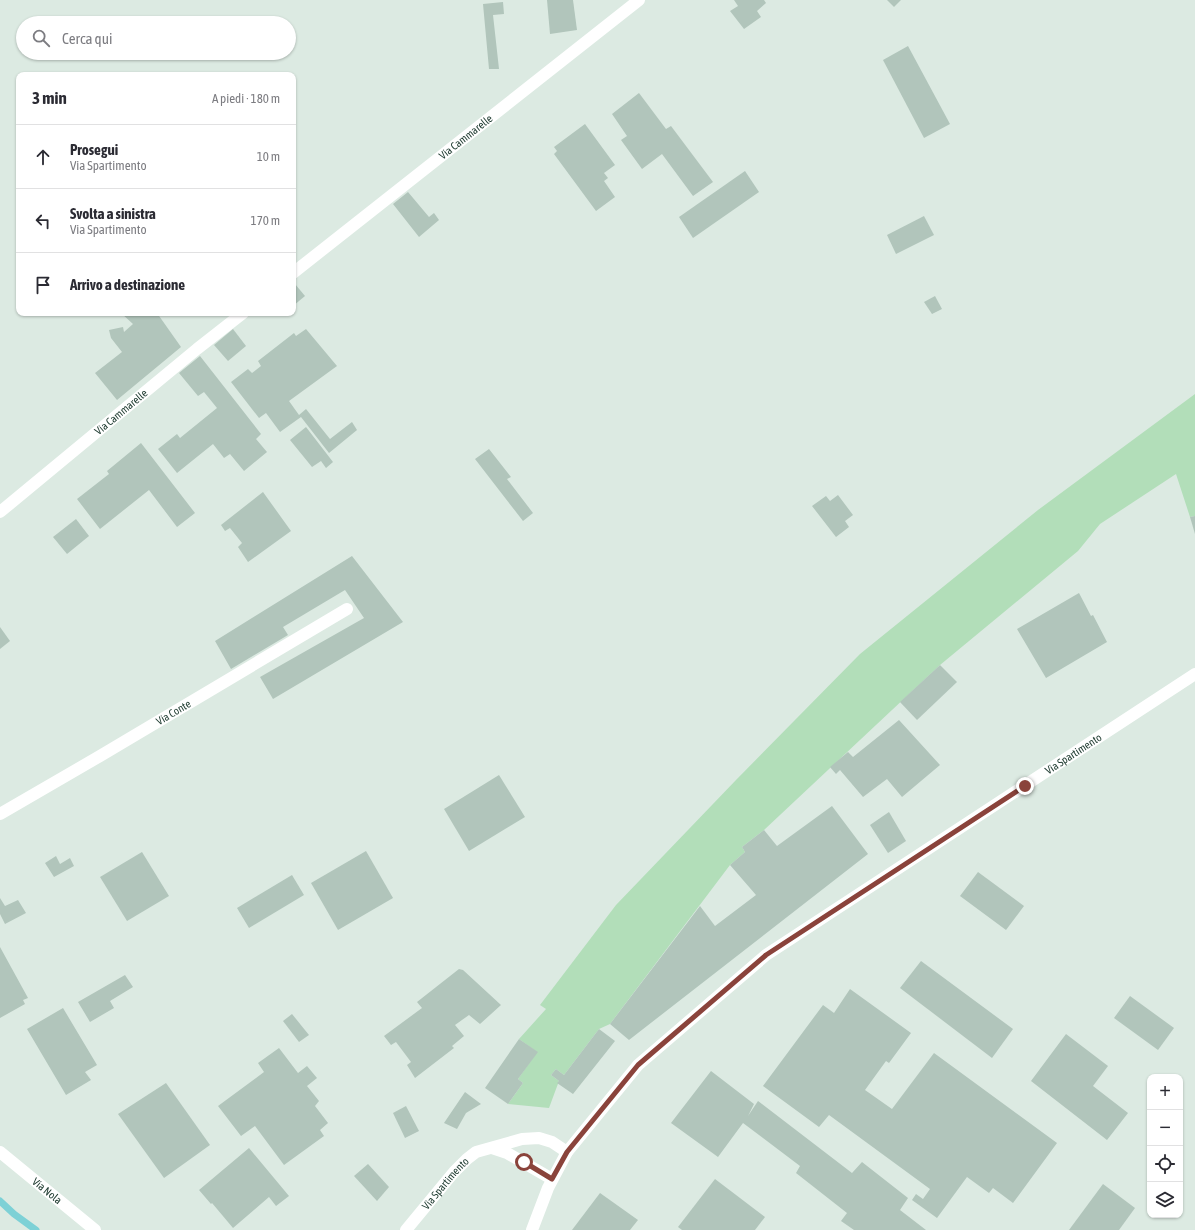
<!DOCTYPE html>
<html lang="it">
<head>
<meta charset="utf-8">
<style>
	:root { --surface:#fff; --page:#f2f2f3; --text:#2b2b33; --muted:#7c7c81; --line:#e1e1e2 }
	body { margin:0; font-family:"Asap Condensed",sans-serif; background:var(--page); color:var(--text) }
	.controls { position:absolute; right:12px; bottom:12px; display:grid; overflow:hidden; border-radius:8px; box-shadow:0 1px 3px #0004 }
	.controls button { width:36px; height:36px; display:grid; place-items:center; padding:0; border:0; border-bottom:1px solid var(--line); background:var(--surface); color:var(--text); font:20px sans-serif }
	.stop { position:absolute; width:12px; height:12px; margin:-9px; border:3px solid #8a433b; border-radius:50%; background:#fff }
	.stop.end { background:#8a433b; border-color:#fff; box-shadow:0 1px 4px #0008 }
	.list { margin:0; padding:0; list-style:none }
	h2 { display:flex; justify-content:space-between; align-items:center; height:52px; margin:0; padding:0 16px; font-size:17px }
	h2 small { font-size:13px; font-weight:400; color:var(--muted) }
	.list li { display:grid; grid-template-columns:26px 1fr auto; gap:12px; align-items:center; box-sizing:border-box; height:64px; padding:0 16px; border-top:1px solid var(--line) }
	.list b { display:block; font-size:15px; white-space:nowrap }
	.list p { margin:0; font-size:13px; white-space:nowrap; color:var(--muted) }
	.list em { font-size:13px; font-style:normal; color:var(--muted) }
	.icon { flex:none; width:22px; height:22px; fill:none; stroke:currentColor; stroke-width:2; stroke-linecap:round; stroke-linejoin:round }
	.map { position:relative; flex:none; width:1195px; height:1230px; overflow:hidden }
	.search { position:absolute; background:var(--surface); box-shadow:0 1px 3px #0004; left:16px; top:16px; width:280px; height:44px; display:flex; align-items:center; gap:10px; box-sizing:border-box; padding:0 14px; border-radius:22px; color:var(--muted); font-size:15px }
	.panel { position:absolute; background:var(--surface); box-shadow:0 1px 3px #0004; left:16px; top:72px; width:280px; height:244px; border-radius:8px }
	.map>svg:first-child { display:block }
	.green { fill:#b2deb9 }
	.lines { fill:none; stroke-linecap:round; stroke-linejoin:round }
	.stream { stroke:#7dd1d6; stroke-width:7 }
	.building { fill:#b1c5bb }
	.street { stroke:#fff; stroke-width:12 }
	.secondary { stroke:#fff; stroke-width:12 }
	.route { stroke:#8a433b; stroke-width:5 }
	.labels { text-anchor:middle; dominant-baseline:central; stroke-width:3.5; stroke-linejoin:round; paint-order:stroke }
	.street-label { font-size:11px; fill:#1d3a2f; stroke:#ecf7f0 }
</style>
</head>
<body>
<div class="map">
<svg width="1195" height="1230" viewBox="0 0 1195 1230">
	<rect width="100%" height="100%" fill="#dceae2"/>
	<polygon class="green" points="1195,394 1195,516 1190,517 1176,474 1100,524 1078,551 940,665 764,830 742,847 745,852 730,865 610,1024 599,1029 564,1075 556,1069 551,1075 559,1081 549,1108 508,1104 523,1083 518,1079 537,1052 519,1039 546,1009 540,1005 616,905 736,780 860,654 1038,510"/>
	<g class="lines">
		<polyline class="stream" points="0,1201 14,1214 36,1230"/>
	</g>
	<g class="building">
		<polygon points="547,0 573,0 577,30 550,34"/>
		<polygon points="734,0 764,0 766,3 757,11 761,17 744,29 730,11 738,6"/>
		<polygon points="887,0 901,0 894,7"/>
		<polygon points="503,2 504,14 493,15 499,69 489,69 483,4"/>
		<polygon points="908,46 950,124 924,138 883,60"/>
		<polygon points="639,93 666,129 671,126 713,182 693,196 662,154 642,169 621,140 627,136 612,114"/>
		<polygon points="585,124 615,165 604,173 608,178 604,181 615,197 596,211 554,154 557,151 554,147"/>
		<polygon points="745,171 759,192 693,238 679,217"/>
		<polygon points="408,192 429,217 434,213 439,220 419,237 393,204"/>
		<polygon points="924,216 934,235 896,254 887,235"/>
		<polygon points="295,284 305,296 293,306 293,285"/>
		<polygon points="935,296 942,309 932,314 924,302"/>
		<polygon points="121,313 157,313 181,347 117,400 95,373 122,352 111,338 109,330 123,327 124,332 133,324"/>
		<polygon points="233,329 246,346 228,361 214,345"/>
		<polygon points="306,329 337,366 289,401 299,415 306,409 330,439 352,422 357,430 329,453 301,417 280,432 266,413 259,418 231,382 248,369 252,373 261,366 258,361 294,333 296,336"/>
		<polygon points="200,356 261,434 256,439 267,452 244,471 230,454 224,458 213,444 177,473 158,449 177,434 180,438 217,408 204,392 198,396 179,373"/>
		<polygon points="306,427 333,462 326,468 321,461 312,467 290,440"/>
		<polygon points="141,443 195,513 177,527 149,490 100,529 77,499 109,474 107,471"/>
		<polygon points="489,449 511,477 507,479 533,513 523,521 475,459"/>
		<polygon points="263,492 291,531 248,562 238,547 242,543 230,528 225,531 221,525"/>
		<polygon points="838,495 853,515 845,521 849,527 836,537 812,506 826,496 830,501"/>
		<polygon points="1195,516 1195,534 1190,517"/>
		<polygon points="76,519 89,536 67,554 53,537"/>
		<polygon points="352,556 403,622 273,699 260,677 364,618 345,590 283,627 288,635 231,669 215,641"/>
		<polygon points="1079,593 1091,616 1093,615 1107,642 1046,678 1017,629"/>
		<polygon points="0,627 10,641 0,649"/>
		<polygon points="940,665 957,682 917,720 900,702"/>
		<polygon points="899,720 940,765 902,797 887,779 863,797 840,770 836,774 830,767 848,752 853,757"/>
		<polygon points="499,775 525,817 469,851 444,809"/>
		<polygon points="832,806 868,854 629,1040 610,1024 700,906 715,926 756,895 730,865 745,852 742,847 764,830 777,846"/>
		<polygon points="889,812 906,841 888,853 870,825"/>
		<polygon points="366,851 393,898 338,930 311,883"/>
		<polygon points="142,852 169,896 127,921 100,877"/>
		<polygon points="56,856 60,864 70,858 74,866 54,877 45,863"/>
		<polygon points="978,872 1024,906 1006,930 960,896"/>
		<polygon points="292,875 304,895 249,928 237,908"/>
		<polygon points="0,898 5,906 18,900 26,913 5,924 0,914"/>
		<polygon points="0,947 28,998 23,1000 25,1004 0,1018"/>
		<polygon points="921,961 1013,1029 992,1058 900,988"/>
		<polygon points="459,969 463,970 501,1005 480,1024 469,1015 455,1025 464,1036 452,1046 454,1048 415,1078 407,1065 411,1062 396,1042 391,1045 384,1036 422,1008 417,1002"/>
		<polygon points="125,975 133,987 110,1001 114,1008 90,1022 78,1002"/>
		<polygon points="850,989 911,1033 889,1063 886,1061 865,1090 892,1109 934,1053 1057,1143 1013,1203 993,1188 989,1193 967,1177 937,1218 912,1200 916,1194 923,1199 930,1189 829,1115 819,1127 763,1086 823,1005 834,1013"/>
		<polygon points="1130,996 1174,1028 1158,1050 1114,1018"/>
		<polygon points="63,1008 97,1065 85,1072 91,1080 66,1095 27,1029"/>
		<polygon points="292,1014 309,1035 299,1042 283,1021"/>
		<polygon points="599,1029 615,1041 573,1094 557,1083 559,1081 551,1075 556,1069 564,1075"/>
		<polygon points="1066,1034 1108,1066 1093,1086 1128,1113 1107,1140 1031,1081"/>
		<polygon points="519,1039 538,1052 518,1079 523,1083 508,1104 485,1088"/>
		<polygon points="279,1048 298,1073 307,1066 317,1078 307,1086 319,1101 315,1106 328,1123 320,1130 324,1136 284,1165 255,1126 241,1136 218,1106 264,1072 258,1063"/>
		<polygon points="711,1071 754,1104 748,1116 758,1101 852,1173 862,1162 908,1198 900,1210 926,1230 854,1230 841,1221 847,1213 796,1173 800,1166 743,1123 718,1157 671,1123"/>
		<polygon points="166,1083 210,1145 164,1178 118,1114"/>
		<polygon points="465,1092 481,1104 466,1113 457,1129 444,1123"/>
		<polygon points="406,1106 419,1131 405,1138 393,1113"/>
		<polygon points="249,1148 289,1196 276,1206 269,1197 233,1228 212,1203 211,1204 199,1190"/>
		<polygon points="368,1164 389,1187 377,1201 354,1176"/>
		<polygon points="715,1179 765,1217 755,1230 682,1230 678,1227"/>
		<polygon points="1103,1184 1135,1208 1119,1230 1069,1230"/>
		<polygon points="600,1193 638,1220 630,1230 572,1230"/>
	</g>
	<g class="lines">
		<g class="street">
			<path id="s1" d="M293,273L639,0"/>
			<path id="s2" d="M0,512L197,349L243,313"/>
			<path id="s3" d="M0,814L100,756L347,609"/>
		</g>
		<g class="secondary">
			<polyline points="492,1148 507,1153 552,1179"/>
			<path id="s4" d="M0,1152L95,1230"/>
			<path id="s5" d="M406,1230L454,1172L467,1159L476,1152L522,1139L539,1138L552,1142L567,1152"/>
			<path id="s6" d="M532,1230L548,1188L567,1152L638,1065L766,955L1195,674"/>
		</g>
	</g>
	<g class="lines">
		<polyline class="route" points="524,1162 552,1179 567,1152 638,1065 766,955 1025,786"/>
	</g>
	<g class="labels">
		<g class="street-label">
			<text stroke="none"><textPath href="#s1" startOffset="220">Via Cammarelle</textPath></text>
			<text stroke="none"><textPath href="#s2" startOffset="157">Via Cammarelle</textPath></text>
			<text stroke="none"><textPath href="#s3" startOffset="201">Via Conte</textPath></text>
			<text stroke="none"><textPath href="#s6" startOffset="734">Via Spartimento</textPath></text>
			<text stroke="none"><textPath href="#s5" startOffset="61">Via Spartimento</textPath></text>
			<text stroke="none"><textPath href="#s4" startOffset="61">Via Nola</textPath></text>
		</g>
	</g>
</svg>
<div class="controls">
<button>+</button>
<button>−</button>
<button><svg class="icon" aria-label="locate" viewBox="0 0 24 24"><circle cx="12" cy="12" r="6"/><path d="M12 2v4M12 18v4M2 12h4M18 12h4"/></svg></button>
<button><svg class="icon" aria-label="layers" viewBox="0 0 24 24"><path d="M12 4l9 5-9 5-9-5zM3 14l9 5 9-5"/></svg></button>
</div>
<div class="stop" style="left:524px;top:1162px"></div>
<div class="stop end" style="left:1025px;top:786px"></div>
<div class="search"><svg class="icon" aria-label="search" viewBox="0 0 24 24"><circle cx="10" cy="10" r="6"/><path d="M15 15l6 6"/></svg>Cerca qui</div>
<section class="panel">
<h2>3 min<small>A piedi · 180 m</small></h2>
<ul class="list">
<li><svg class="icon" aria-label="ahead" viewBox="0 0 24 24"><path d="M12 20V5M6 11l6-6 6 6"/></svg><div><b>Prosegui</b><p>Via Spartimento</p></div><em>10 m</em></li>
<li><svg class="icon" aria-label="left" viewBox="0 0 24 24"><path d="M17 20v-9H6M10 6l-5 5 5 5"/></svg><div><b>Svolta a sinistra</b><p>Via Spartimento</p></div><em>170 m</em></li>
<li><svg class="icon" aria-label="arrive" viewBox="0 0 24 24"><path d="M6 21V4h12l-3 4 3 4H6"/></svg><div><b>Arrivo a destinazione</b></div></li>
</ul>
</section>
</div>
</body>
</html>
